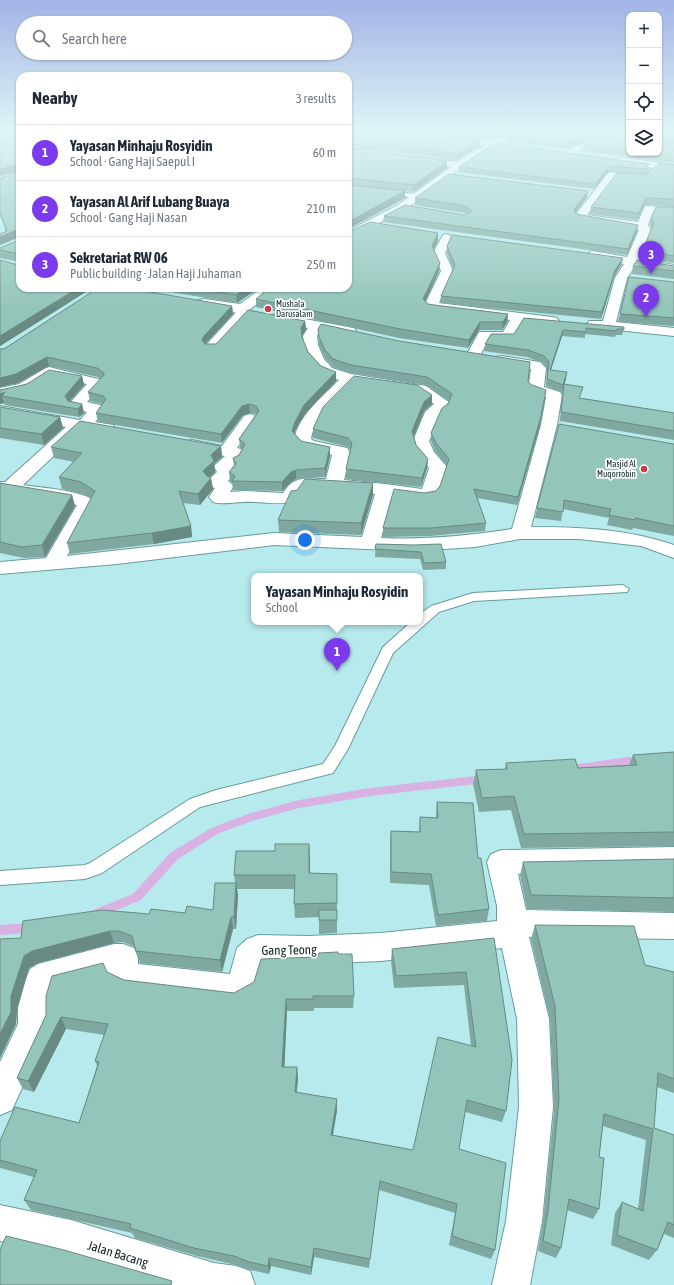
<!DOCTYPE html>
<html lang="en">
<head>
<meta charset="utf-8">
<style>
	:root { --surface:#fff; --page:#f2f2f3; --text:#1f2937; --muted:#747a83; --line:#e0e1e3; --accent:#7c3aed }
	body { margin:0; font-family:"Asap Condensed",sans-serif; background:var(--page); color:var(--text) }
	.controls { position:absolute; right:12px; top:12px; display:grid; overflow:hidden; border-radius:8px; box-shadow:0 1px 3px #0004 }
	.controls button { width:36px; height:36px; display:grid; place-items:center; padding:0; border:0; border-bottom:1px solid var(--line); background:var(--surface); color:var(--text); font:20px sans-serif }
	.you { position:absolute; left:305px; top:540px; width:14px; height:14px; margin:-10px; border:3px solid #fff; border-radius:50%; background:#1a73e8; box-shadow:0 0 0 6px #1a73e833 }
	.badge { display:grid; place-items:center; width:26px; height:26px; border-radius:50%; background:var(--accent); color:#fff; font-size:13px; font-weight:700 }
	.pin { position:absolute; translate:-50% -33px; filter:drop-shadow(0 1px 2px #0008) }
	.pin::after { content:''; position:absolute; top:21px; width:14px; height:12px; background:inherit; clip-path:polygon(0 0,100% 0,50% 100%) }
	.popup { position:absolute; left:251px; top:573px; width:172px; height:52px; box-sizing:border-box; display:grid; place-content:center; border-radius:8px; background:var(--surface); filter:drop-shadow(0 1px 3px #0005); font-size:13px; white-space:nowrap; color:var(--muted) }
	.popup b { font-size:15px; color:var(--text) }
	.popup::after { content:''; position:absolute; left:50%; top:100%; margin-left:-8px; border:8px solid transparent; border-top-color:var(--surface) }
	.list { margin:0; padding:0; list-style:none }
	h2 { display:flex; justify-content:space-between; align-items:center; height:52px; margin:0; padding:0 16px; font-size:17px }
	h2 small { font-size:13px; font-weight:400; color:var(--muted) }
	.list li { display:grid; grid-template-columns:26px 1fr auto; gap:12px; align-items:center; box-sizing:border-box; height:56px; padding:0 16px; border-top:1px solid var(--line) }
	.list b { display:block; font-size:15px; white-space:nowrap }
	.list p { margin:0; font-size:13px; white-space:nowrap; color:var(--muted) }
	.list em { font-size:13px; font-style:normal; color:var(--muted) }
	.icon { flex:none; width:22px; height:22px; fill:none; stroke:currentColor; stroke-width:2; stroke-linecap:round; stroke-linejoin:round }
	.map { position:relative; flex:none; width:674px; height:1285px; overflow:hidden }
	.search { position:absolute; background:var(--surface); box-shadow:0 1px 3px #0004; left:16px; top:16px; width:336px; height:44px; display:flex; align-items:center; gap:10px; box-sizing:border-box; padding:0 14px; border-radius:22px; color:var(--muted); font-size:15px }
	.panel { position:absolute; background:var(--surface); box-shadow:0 1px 3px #0004; left:16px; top:72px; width:336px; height:220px; border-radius:12px }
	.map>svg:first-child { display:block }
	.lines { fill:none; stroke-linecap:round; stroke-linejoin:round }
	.stream { fill:#d9b1e3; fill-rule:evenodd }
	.service-casing { stroke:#699b9d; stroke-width:2 }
	.minor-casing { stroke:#699b9d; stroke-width:2 }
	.tertiary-casing { stroke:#699b9d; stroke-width:2 }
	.service { fill:#fff; fill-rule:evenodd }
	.minor { fill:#fff; fill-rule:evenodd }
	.tertiary { fill:#fff; fill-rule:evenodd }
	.wall { fill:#7fa9a0 }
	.shaded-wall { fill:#688a82 }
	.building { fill:#94c5ba; stroke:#688a82 }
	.poi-dot { fill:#cc3c4a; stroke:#fff; stroke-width:1.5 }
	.labels { text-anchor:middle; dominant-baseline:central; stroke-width:3.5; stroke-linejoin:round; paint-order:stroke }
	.far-poi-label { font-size:9px; fill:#0f2324; stroke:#fff; text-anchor:start }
	.near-street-label { font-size:13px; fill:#0f2324; stroke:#fff }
</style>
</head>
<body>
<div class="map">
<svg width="674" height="1285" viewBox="0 0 674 1285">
	<rect width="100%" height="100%" fill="#b6eaed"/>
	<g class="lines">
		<g class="stream">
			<polygon points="628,757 644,759 646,762 644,765 641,766 628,765 572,773 569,772 567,769 569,766 572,765"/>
			<polygon points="485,775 488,776 490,779 488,782 485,783 370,796 299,808 252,821 217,834 178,859 141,900 95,919 91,917 90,914 91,911 133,894 170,853 211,828 248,814 299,800 370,788"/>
			<polygon points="31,923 35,925 36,928 35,931 31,933 0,935 0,925"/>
		</g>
		<defs>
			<g id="service">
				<polygon points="387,191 417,194 420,196 417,198 385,194 385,192"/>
				<polygon points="623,585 629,589 627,592 474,601 439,612 393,653 348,749 333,773 200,807 102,873 85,879 0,885 0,871 85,865 90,863 190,799 216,790 323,764 335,746 383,647 411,622 420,622 420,614 431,606 473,593"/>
			</g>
			<g id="minor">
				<polygon points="0,130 12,130 0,135"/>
				<polygon points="392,130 414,130 517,144 522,147 517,150 396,133"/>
				<polygon points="621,130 629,130 629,133 605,143 584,148 572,156 566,156 564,154 578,144 599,139"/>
				<polygon points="418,157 458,162 463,165 458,168 415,162 413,160"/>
				<polygon points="619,157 674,165 674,171 616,162 614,160"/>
				<polygon points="612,172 643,175 648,178 643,181 615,178 587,215 638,222 645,206 674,207 674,213 653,212 648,225 651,229 639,259 674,265 674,273 635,266 627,278 616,322 674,328 674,336 589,327 587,324 589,321 603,321 615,278 624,264 592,259 586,255 592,251 627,257 639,230 580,220 574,217 608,173"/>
				<polygon points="447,234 453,237 445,253 453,271 439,303 552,317 557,318 559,321 557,324 552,325 523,321 512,339 489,339 478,359 468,359 466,356 479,332 503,332 510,320 426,309 424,306 441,271 433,253 443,235"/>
				<polygon points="244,308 249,309 251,312 249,315 216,351 206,351 204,348 206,345 239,309"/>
				<path d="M277,314L354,328L356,331L354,334L349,335L320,330L317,336L318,345L324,359L332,368L351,374L426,386L450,403L446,412L440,415L429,441L434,452L447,467L438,494L435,498L423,500L392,496L381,538C425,540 468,536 512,529L541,425L546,397L531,392L528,389L531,369L496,363L494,360L496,357L501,356L540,362L546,368L544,387L560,392L562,395L557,425L531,527C580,527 628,529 674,545V558L641,546L579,539H520L475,547L412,551L274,545L117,564L0,574V562L46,558L77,505L0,492V482H5L66,427L0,416V406L80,420L87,412L70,408L68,405L87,384L51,377L29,391L0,398V388L19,384L44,369L49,367L102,380L105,383L87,402L104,406L106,409L95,422L113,425L115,429L113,433L107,434L81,430L23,485C39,488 87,490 96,503L67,556L274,533L362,537L375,494L305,489L296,501C278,506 262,501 244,502C233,502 224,505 213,502L209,497L215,488L209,486L206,482L217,472L214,466L225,456L186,449L184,445L186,441L192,440L222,446L244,416L250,414L256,416L258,419L237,448L241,449L244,453L238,463L232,467L235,473L228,481L234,486L230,492L245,491L283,493C295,474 307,479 326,479L332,455L302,449L294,440C298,416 323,396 339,380L322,374L310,360L304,345L303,336L308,328L272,321L270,318L272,315ZM353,383L417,393L434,404L425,412L413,441L417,453L429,468L422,489L385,484L344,480L350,452L347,448L314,441L311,439C314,417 338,398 353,383Z"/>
				<polygon points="674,847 674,871 518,874 526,910 674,913 674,939 529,937 549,1019 553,1107 542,1221 530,1285 492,1285 506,1221 519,1107 517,1019 502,948 381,961 308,964 263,962 258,984 254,994 236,1004 128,991 112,983 108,974 56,987 50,1008 50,1026 45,1037 12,1110 0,1115 0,1062 18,1024 18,1008 26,979 30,969 38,964 114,944 123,944 134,948 138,958 138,964 230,974 237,948 247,939 258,935 308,936 381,933 497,921 497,906 487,862 491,854 501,850"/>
				<polygon points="0,1205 71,1220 214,1263 236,1266 250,1271 255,1285 161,1285 71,1258 0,1241"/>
			</g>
			<g id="tertiary">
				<polygon points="512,130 522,130 476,157 406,209 348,239 348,231 398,205 470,153"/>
				<path d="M262,288H276L248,311C233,315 214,310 199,306L197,303L199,300L204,299L240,304Z"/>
			</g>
		</defs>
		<use href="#service" class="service-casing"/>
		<use href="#minor" class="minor-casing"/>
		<use href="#tertiary" class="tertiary-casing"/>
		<use href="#service" class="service"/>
		<use href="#minor" class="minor"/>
		<use href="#tertiary" class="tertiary"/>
	</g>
	<g class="wall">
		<polygon points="3,130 20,130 92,288 0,346 0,260 18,265 20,263 20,262 0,258 0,248 19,240 19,237 0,245 6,232 1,217 0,217 0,178 20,172 20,171 0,176 20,137 19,134"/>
		<polygon points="424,130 509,130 492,139"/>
		<polygon points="626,130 597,137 568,149 506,141 507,135"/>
		<polygon points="629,130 629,153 659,153 659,130 674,130 674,146 659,145 659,147 674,148 674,163 583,151 584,145"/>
		<polygon points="348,134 480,140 480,146 457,160 381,150 348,151"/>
		<polygon points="348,152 348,153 447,161 447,168 413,192 397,190 405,191 405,198 348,229"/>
		<polygon points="649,164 648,169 653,169 674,165 674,206 644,205 637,220 590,214 591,207 639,174 608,172 594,189 458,172 459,167"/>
		<polygon points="587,197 575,213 576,214 638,225 637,231 627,255 383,222 384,216 464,215 467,214 464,213 415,205 415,198"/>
		<polygon points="674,207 674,263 641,258 643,250 652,228 650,225 651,218"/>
		<polygon points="438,233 438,240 434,249 439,271 426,301 428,304 434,305 508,314 507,322 502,330 479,330 468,348 399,338 256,307 256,299"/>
		<polygon points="447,246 623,258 621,265 614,277 601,319 440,303 441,296 453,269 447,253"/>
		<polygon points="633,266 674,266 674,279 632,274"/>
		<polygon points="674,282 674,326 618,322 620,314"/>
		<polygon points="146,288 259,288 237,303"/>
		<polygon points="232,306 233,314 205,344 216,344 305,321 306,329 302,335 302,337 308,352 321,366 336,372 336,381 305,414 295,431 294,433 301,441 330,456 325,477 296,479 291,482 282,491 233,490 232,483 230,481 229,472 234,466 233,458 239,455 242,449 240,448 239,439 256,414 250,413 243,415 222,443 98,422 96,413 102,404 90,401 88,392 101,379 98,377 49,366 18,383 0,387 0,349"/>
		<polygon points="524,318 624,329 622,335 616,335 615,337 585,334 585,338 562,336 551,370 566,379 562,392 546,386 547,368 543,363 527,357 484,351 485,344 514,334"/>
		<polygon points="318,329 528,382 540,425 517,505 477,498 486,523 485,531 430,536 383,537 383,528 424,493 436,491 440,486 447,466 435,451 431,441 431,433 449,401 426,385 351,373 333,367 325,358 319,345"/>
		<polygon points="82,376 84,385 70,401 82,404 84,413 79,417 5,405 4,403 0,404 0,390"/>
		<polygon points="564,384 580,398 674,413 674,440 560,421 562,393"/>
		<polygon points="432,395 432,404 424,411 414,436 416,445 428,459 427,468 421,487 346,479 346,469 350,450 348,447 313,438 313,429"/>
		<polygon points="0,407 60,417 63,428 44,445 0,438"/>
		<polygon points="674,444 674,536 633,528 632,530 607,525 609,518 563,509 561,521 535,518 537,508"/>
		<polygon points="221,446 222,457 214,464 215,472 210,477 211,478 213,489 200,505 183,503 191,526 192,537 154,544 70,554 67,543 91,499 84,494 62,489 59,477 74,462 54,458 51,447"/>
		<polygon points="0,483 72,495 75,506 45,557 24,558 0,553"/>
		<polygon points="297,490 373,495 361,535 279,532 278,520"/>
		<polygon points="376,544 413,545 446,562 446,569 423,570 420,559 375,557"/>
		<polygon points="674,752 674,846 521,848 511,810 479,812 473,784 476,770 505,769 506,763 578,768 629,765 633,755"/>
		<polygon points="437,802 478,858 489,909 487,921 436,926 429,885 390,883 390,842 391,831 419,832 420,817 436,818 436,814"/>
		<polygon points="309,844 310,873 337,874 337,933 319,934 319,917 295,918 294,904 295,889 237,889 238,895 236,929 233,929 222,972 140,963 135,947 123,942 114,943 38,963 29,968 17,1008 16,1024 0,1058 0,939 21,938 149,914 185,913 213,910 235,883 234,875 275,851"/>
		<polygon points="674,859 674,912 527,909 520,875 523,862"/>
		<polygon points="535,925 645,965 674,972 674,1093 657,1087 654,1128 674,1135 674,1238 664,1234 657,1250 649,1260 611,1245 615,1213 622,1202 638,1209 646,1140 603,1126 599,1157 599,1209 593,1219 567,1210 561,1248 556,1258 538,1251 543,1221 554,1111 550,1019 531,939"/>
		<polygon points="494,938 506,1111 502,1122 465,1112 459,1149 495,1250 491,1259 449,1245 455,1213 379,1190 369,1268 314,1257 311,1275 271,1266 269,1274 251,1270 236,1265 197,1256 135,1238 132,1233 31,1210 24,1200 34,1177 0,1168 0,1141 79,1123 97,1066 95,1061 104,1035 66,1029 34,1092 23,1089 17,1078 46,1015 107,972 124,980 234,993 318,957 338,954 354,996 353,1008 314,1008 314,1011 287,1011 284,1067 297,1067 298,1079 297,1092 337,1110 333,1135 413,1150 471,1046 464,985 394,988 391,961 392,949"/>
	</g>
	<g class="shaded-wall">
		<polygon points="499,130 509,130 492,139 493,133"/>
		<polygon points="602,130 626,130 597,137 568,149 569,143 598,131"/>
		<polygon points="480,140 480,146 457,160 458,154"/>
		<polygon points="447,161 447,168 413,192 414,185"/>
		<polygon points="18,164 20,171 0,176 0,169"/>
		<polygon points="609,166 608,172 594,189 595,184"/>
		<polygon points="405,191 405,198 348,229 348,222"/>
		<polygon points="588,191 587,197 573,216 574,210"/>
		<polygon points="646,198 644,205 637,220 639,213"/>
		<polygon points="638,225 637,231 627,255 628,249"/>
		<polygon points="19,229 20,237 0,245 0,237"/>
		<polygon points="438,233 438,240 432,254 432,246"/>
		<polygon points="623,258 621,265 614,277 601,319 602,312 615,270"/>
		<polygon points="440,263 439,271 423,307 423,299"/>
		<polygon points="78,288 92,288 0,346 0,336"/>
		<polygon points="247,288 259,288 237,303 236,295"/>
		<polygon points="232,306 233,314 205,344 202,340 204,336"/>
		<polygon points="508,314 507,322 502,330 503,322"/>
		<polygon points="305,321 306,329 302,336 301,328"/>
		<polygon points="480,322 479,330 468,348 469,340"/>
		<polygon points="563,330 562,336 549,376 550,370"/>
		<polygon points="47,357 49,366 18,383 0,387 0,378"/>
		<polygon points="336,372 336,381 305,414 295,431 293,440 292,431 295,422 304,405"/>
		<polygon points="567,372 566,379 562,392 563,385"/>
		<polygon points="82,376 84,385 66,405 65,396"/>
		<polygon points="546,390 540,425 517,505 518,497"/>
		<polygon points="5,392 2,396 4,403 0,404 0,394"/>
		<polygon points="432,395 432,404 424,411 412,440 412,431 424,402"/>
		<polygon points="82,404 84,413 79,417 78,409"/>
		<polygon points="249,404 250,413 243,415 222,443 221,434 242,406"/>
		<polygon points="60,417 63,428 44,445 41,434"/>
		<polygon points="221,446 222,457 214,464 215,472 205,482 203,471 211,455"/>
		<polygon points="330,447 330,456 325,477 325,468"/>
		<polygon points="428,459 427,468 421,487 422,478"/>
		<polygon points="296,470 296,479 291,482 282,491 282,482 291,472"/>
		<polygon points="211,478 213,489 200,505 198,494"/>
		<polygon points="373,483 373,495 361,535 361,523"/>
		<polygon points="72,495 75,506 45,557 42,545"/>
		<polygon points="191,526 192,537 154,544 152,533"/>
		<polygon points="309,844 310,858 310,887 309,873"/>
		<polygon points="236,883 238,895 236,929 234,917"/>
		<polygon points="231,917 233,929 222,972 220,960"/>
		<polygon points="110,931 114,943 38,963 29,968 17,1008 16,1024 0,1058 0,1034 11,996 24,956 32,951"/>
		<polygon points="286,999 287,1011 284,1078 282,1067"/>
		<polygon points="61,1017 66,1029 34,1092 28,1081"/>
		<polygon points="297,1067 298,1079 295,1103 295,1092"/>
		<polygon points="337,1099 337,1110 331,1146 331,1135"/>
		<polygon points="314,1248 314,1257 311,1275 311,1267"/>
		<polygon points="269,1258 271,1266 269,1274 268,1266"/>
	</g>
	<g class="building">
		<polygon points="19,130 20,130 20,165 18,164 0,169 0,132 20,137"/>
		<polygon points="355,130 406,130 480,140 458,154 381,143 348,145 348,134"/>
		<polygon points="469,130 499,130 493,133"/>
		<polygon points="516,130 602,130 598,131 569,143 507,135"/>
		<polygon points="627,130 629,130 629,151 584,145"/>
		<polygon points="659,130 674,130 674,140 659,139 659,147 674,148 674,157 645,153 659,153"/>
		<polygon points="495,143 649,164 647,166 647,169 609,166 595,184 459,167"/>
		<polygon points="348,152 348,153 381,152 447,161 414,185 348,178"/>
		<polygon points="659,164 674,165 674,199 646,198 639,213 591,207 617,173 646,175 649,172 647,169 653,169"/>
		<polygon points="20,167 20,288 78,288 0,336 0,260 18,265 20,263 19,254 0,250 0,248 19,240 19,229 0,237 0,234 7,231 0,212 0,178 20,172"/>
		<polygon points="449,174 588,191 574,210 576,214 638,225 628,249 384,216 405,205 464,215 471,212 471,210 465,206 415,198"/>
		<polygon points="348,185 405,191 348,222"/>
		<polygon points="656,207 674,207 674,256 643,250 654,222 651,218"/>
		<polygon points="370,222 438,233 432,246 440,263 423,299 428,304 434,305 508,314 503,322 480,322 469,340 400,329 256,299 269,288 348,288 348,232"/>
		<polygon points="452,235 623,258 615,270 602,312 441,296 455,265 447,246"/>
		<polygon points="637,260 674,266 674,271 633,266"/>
		<polygon points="629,277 674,282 674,318 620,314"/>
		<polygon points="98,288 127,288 232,306 204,336 202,340 205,344 216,344 248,310 305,321 301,328 302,337 308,352 321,366 336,372 304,405 295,422 292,431 301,441 330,447 325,468 296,470 291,472 282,482 232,481 235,476 229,472 236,464 233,458 239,455 245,444 239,439 259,411 256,406 249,404 242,406 221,434 96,413 106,399 103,396 88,392 104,375 104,373 97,368 47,357 16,374 0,378 0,349 4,349"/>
		<polygon points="192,288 247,288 236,295"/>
		<polygon points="524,318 624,327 624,329 617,329 616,331 586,328 586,332 563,330 550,370 567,372 563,385 547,379 549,362 544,356 528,350 485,344 491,334 514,334"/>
		<polygon points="321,324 399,341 530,362 528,382 532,385 546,390 541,416 518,497 474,489 486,523 431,528 383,528 394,489 424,493 436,491 440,486 449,459 436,443 431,433 442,408 448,404 452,394 427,377 351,365 333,359 325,350 319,337 318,329"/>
		<polygon points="49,370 82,376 65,396 68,401 82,404 78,409 2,396 5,392 0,394 0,390 27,384"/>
		<polygon points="354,376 417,385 432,395 424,402 412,431 416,445 428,459 422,478 346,469 352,443 348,438 313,429 323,407"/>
		<polygon points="564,384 583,387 579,398 674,413 674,431 561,412"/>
		<polygon points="0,407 60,417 41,434 0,428"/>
		<polygon points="80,421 221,446 211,455 214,461 203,471 207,476 211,478 198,494 179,491 191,526 152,533 67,543 95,491 81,482 59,477 82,453 51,447"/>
		<polygon points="559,424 674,444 674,526 635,518 635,520 609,515 611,509 564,500 563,512 537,508"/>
		<polygon points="305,479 373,483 361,523 278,520 291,491 297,490"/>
		<polygon points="0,483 72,495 42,545 21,547 0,542"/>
		<polygon points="376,544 413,545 441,544 446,562 424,563 421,552 375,549"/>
		<polygon points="674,752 674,832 524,834 514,796 482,798 476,770 507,769 506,763 575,759 578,768 637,765 633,755"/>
		<polygon points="437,802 473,803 478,858 481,858 489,909 438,915 431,874 391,872 391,831 420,832 420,817 438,818"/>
		<polygon points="275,844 309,844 309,873 337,874 337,903 294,904 295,875 234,875 236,851 275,851"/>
		<polygon points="674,859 674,898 531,895 523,862"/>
		<polygon points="215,883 236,883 234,917 231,917 220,960 136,951 132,936 119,931 110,931 32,951 24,956 11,996 11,1012 0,1034 0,939 21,938 23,921 102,910 149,914 151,909 185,913 187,906 213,910"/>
		<rect x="319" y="910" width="18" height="10"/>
		<polygon points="535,925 634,926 645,965 674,972 674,1079 658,1073 654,1128 674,1135 674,1225 668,1222 657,1250 617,1235 622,1202 643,1211 653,1129 604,1114 599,1157 604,1158 599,1209 569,1199 561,1248 543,1241 548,1211 559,1099 555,1006"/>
		<polygon points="494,938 512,1060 506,1111 467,1100 459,1149 506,1163 495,1250 452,1236 457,1204 380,1181 370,1259 314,1248 311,1267 269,1258 268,1266 249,1262 234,1256 194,1248 130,1228 131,1224 24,1200 37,1170 0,1160 0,1141 15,1107 79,1123 99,1062 95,1061 108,1024 61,1017 28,1081 17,1078 46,1015 46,996 52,976 103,963 107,972 124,980 234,993 254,982 261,959 318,957 319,953 338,952 338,954 352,954 354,996 313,996 313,999 286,999 282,1067 297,1067 295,1092 337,1099 331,1135 413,1150 438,1037 476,1047 466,972 396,976 392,949"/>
		<polygon points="6,1236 64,1250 172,1281 171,1285 0,1285 0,1250"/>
	</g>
	<linearGradient id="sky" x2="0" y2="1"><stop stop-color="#a2b3e6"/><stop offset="0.42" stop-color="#def6f7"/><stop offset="1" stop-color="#def6f7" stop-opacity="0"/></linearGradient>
	<rect width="674" height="310" fill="url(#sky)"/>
	<g class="poi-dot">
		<circle cx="268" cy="309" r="4"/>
		<circle cx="644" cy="469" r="4"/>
	</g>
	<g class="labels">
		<g class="far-poi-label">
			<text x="276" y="304">Mushala<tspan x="276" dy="10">Darusalam</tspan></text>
			<text x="636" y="464" text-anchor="end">Masjid Al<tspan x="636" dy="10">Muqorrobin</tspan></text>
		</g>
		<g class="near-street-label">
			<text transform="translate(289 950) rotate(-1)">Gang Teong</text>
			<text transform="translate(118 1254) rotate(17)">Jalan Bacang</text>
		</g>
	</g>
</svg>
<div class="controls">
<button>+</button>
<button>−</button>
<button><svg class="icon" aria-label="locate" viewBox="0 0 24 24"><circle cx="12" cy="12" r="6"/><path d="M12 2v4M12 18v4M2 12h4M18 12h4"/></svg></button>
<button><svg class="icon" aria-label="layers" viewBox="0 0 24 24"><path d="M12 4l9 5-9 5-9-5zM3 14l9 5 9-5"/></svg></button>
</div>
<div class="you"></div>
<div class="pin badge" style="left:337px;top:671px">1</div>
<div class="popup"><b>Yayasan Minhaju Rosyidin</b>School</div>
<div class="pin badge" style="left:646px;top:317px">2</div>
<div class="pin badge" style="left:651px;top:274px">3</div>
<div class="search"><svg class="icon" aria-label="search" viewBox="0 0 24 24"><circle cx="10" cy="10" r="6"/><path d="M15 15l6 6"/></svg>Search here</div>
<section class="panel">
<h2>Nearby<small>3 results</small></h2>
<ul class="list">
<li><span class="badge">1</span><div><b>Yayasan Minhaju Rosyidin</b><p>School · Gang Haji Saepul I</p></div><em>60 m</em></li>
<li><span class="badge">2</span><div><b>Yayasan Al Arif Lubang Buaya</b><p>School · Gang Haji Nasan</p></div><em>210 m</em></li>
<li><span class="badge">3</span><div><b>Sekretariat RW 06</b><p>Public building · Jalan Haji Juhaman</p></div><em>250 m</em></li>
</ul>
</section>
</div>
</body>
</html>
